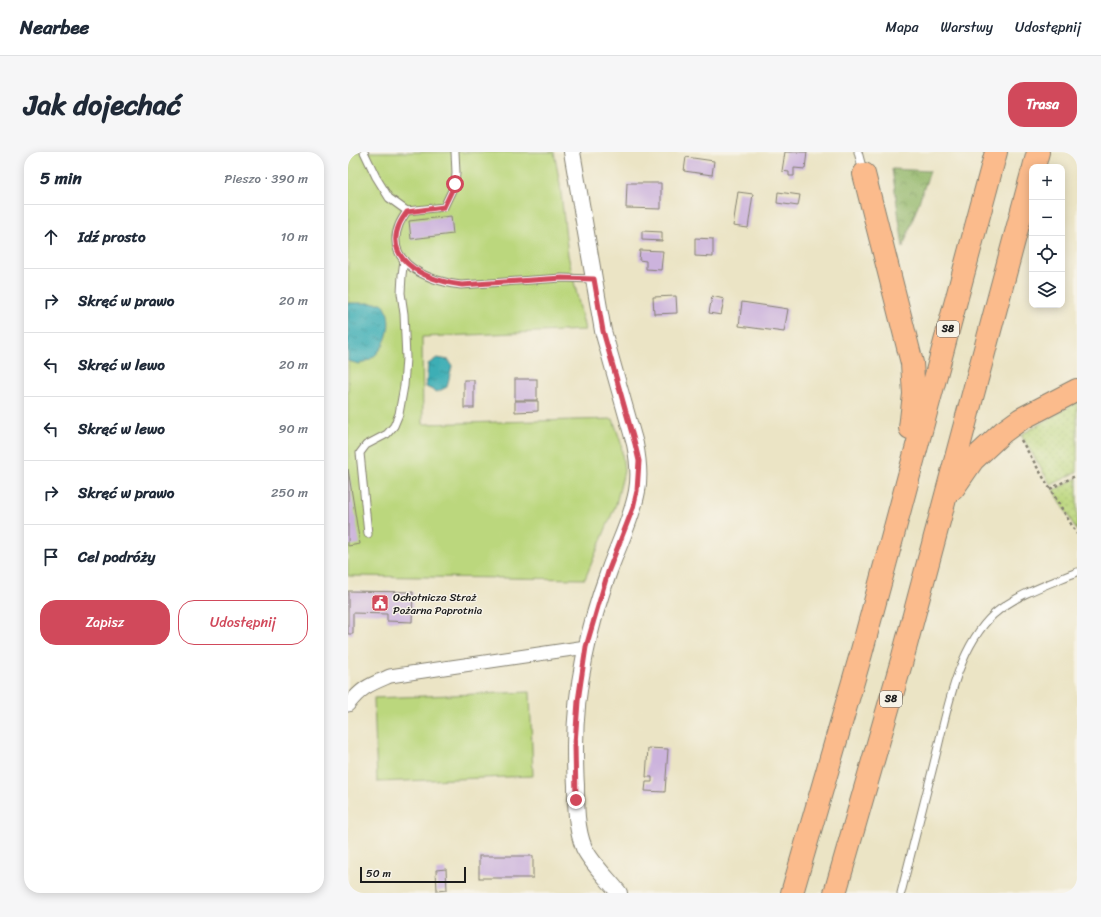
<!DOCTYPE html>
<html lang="pl">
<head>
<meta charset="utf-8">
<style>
	:root { --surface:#fff; --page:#f6f6f7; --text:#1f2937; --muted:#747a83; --line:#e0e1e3; --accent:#d1495b }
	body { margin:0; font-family:Sriracha,sans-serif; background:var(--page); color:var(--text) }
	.controls { position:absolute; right:12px; top:12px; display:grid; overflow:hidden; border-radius:8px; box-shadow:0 2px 10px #0003 }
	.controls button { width:36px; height:36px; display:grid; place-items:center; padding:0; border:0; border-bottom:1px solid var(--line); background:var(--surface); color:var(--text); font:20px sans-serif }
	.scale { position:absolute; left:12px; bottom:10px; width:106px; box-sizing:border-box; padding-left:4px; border:2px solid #1c1c1c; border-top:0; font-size:11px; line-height:14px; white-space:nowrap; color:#1c1c1c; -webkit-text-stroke:3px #f7f3e8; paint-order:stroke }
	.stop { position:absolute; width:12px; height:12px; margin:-9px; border:3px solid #d1495b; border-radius:50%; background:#fff }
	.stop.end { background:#d1495b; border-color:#fff; box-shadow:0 1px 4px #0008 }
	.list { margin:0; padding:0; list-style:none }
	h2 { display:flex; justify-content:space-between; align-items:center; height:52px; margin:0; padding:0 16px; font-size:17px }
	h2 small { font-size:13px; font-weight:400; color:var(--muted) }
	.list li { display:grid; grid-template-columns:26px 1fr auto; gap:12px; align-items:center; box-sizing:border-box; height:64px; padding:0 16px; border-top:1px solid var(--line) }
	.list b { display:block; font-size:15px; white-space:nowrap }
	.list em { font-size:13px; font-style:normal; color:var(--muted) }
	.actions { display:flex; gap:8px; padding:12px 16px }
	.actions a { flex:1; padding:9px 0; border:1px solid var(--accent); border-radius:16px; text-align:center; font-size:14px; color:var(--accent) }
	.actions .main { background:var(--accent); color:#fff }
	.icon { flex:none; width:22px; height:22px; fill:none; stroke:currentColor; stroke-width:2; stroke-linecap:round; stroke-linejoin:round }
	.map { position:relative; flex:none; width:729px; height:741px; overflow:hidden; border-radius:16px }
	header { display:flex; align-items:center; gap:24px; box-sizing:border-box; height:56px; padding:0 20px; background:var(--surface); border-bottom:1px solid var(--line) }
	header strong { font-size:19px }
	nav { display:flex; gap:22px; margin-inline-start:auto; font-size:14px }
	.intro { display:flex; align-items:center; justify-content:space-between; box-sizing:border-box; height:96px; padding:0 24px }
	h1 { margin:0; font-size:28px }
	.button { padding:10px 18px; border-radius:16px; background:var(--accent); color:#fff; font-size:14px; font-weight:700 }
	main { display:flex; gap:24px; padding:0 24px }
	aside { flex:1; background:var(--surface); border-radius:16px; box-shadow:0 2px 10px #0003 }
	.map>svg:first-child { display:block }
	.grass { fill:url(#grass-dots); stroke:#6c7a4c }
	.forest { fill:url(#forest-crowns); stroke:#586a44 }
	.park { fill:#bbd77d; stroke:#6c7a4c }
	.water { fill:url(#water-ripples); stroke:#2c6568 }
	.building { fill:#ccb3dd }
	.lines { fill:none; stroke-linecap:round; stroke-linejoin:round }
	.service-casing { stroke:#848070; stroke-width:9 }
	.minor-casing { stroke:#848070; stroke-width:15 }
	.tertiary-casing { stroke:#848070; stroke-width:18 }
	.motorway-casing { stroke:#848070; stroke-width:24 }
	.path { stroke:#848070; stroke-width:2.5; stroke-dasharray:3 3; stroke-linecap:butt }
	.service { stroke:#fff; stroke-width:7 }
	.minor { stroke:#fff; stroke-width:13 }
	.tertiary { stroke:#fff; stroke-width:16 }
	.motorway { stroke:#fbbb8c; stroke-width:22 }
	.route { stroke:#d1495b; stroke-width:5 }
	.labels { text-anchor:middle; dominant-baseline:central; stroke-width:3; stroke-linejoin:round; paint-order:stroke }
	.shield { fill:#f7f3e8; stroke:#5e5c59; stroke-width:1 }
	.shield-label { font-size:10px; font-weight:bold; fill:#1c1c1c }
	.poi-label { font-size:11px; fill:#1c1c1c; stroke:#f7f3e8; text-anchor:start }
</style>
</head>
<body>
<header>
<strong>Nearbee</strong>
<nav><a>Mapa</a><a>Warstwy</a><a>Udostępnij</a></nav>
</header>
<div class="intro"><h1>Jak dojechać</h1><a class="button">Trasa</a></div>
<main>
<aside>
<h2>5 min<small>Pieszo · 390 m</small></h2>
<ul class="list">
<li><svg class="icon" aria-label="ahead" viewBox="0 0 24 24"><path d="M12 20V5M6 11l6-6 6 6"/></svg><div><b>Idź prosto</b></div><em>10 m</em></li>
<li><svg class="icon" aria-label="right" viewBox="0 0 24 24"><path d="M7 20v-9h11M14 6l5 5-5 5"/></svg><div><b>Skręć w prawo</b></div><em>20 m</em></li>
<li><svg class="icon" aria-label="left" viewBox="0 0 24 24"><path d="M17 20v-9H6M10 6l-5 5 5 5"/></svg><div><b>Skręć w lewo</b></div><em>20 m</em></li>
<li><svg class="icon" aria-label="left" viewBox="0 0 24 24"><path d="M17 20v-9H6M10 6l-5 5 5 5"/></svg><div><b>Skręć w lewo</b></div><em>90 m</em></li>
<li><svg class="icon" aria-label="right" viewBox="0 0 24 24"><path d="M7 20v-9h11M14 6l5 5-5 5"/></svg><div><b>Skręć w prawo</b></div><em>250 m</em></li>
<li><svg class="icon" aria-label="arrive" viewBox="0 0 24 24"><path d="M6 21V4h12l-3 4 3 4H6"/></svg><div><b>Cel podróży</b></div></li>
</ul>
<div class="actions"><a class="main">Zapisz</a><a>Udostępnij</a></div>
</aside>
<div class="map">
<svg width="729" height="741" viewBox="0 0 729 741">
	<defs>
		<pattern id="grass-dots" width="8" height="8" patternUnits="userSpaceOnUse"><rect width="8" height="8" fill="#bbd77d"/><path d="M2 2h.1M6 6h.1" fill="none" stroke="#a0b86b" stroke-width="1.8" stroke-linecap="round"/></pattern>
		<pattern id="forest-crowns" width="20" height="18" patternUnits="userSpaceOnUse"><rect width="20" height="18" fill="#94b86c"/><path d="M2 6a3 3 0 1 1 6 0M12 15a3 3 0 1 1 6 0" fill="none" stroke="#789558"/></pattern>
		<pattern id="water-ripples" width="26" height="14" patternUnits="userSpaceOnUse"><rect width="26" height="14" fill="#3daeb5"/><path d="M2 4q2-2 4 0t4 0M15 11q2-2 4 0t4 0" fill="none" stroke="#328d92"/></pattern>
	</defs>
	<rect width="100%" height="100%" fill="#f7f3e8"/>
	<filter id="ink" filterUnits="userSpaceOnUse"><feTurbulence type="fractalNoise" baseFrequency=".025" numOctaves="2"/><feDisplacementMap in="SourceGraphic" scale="8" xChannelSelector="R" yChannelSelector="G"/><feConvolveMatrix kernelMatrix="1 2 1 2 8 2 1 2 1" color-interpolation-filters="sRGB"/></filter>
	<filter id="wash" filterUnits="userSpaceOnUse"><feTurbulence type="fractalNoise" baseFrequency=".012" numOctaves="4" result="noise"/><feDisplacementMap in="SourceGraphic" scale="16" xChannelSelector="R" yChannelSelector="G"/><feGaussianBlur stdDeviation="0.9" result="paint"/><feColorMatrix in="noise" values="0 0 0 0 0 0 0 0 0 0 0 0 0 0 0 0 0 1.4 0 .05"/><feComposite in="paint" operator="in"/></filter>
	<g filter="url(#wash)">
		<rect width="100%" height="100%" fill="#ebe4c5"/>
		<g class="grass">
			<polygon points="729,250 729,320 703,333 673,283"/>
			<polygon points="729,326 729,379 706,338"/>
		</g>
		<polygon class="forest" points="544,17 582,19 555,95"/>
		<g class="park">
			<polygon points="0,0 206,0 212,32 220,103 237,178 74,185 75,272 265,267 273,291 276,319 268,352 237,427 0,424"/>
			<polygon points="182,540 185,624 29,630 26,546"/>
		</g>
		<g class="water">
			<path d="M0,151H34C47,165 40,194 25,205C22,208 15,210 11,212L0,209Z"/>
			<polygon points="89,206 101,208 104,214 99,235 89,240 78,235 80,212"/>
		</g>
		<g id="blocks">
			<g class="building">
				<polygon points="437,0 459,0 457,17 446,16 446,24 441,24 441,20 434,19"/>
				<polygon points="338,5 366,9 364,23 336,19"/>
				<polygon points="279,31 313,31 313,57 278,56"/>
				<polygon points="390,40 405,42 400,76 385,74"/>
				<polygon points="430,40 452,43 450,54 429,51"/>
				<polygon points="103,64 105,82 63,87 61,69"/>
				<polygon points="294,79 314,80 314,89 294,88"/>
				<polygon points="347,86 365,87 365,105 347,104"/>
				<polygon points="292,98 315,99 313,118 298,117 298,109 291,108"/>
				<polygon points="328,144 329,161 306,162 305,145"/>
				<polygon points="364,144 376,147 373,163 361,161"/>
				<polygon points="394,150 440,157 436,180 391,174"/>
				<rect x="167" y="227" width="22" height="21"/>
				<rect x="116" y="228" width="10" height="28"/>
				<polygon points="167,249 190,249 190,259 167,260"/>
				<polygon points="0,317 12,392 0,394"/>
				<polygon points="0,439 65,440 64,470 39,469 39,462 5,461 5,482 0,482"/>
				<polygon points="300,596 320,597 317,640 297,639 298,630 304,630 304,625 298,625"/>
				<rect x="131" y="704" width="54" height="22"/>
				<polygon points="98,717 99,738 89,739 88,718"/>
			</g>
		</g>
	</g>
	<g filter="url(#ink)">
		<use href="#blocks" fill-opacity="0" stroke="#848070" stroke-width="1"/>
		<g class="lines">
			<defs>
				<g id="service">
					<polyline points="16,0 28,25 41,46 59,59 96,55 107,32 108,21 107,0"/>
					<polyline points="510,0 515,19"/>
					<path d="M59,59C56,64 53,68 51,73C35,112 84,130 113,133L214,126L245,127"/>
					<polyline points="20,382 12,301 18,293 39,282 46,274 51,262 56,234 58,206 56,162 53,141 54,123 56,108"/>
					<path d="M553,741C564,699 574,657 585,615C598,566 607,498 646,462C669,442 701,432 729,420"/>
				</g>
				<path id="minor" d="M0,553C14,535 21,533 42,524L238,495"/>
				<path id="tertiary" d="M224,0L255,179L287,292C290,307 292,323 289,339C284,367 270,393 261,419C241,473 227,536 227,594C227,607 227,620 228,633C228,653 228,677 236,696C244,712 260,727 271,741"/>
				<g id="motorway">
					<polyline points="686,15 690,0"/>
					<polyline points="516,22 564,211 566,242 562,276"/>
					<polyline points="605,337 625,308 655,280 673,267 729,238"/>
					<polyline points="444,741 513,502 648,0"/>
					<polyline points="487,741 554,508 684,21"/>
				</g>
			</defs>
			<use href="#service" class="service-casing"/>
			<use href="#minor" class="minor-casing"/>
			<use href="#tertiary" class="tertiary-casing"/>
			<use href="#motorway" class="motorway-casing"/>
			<g class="path">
				<polyline points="673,288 729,382"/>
				<polyline points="702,337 729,323"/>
			</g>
			<use href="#service" class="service"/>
			<use href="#minor" class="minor"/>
			<use href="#tertiary" class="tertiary"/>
			<use href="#motorway" class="motorway"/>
		</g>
	</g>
	<g class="lines" filter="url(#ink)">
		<path class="route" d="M107,32L96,55L59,60C56,64 53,68 51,73C35,111 84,130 114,133L214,126L246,127L255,179L287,292L291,309L289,339L285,356L260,420L238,495L230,549L227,592L228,648"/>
	</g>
	<defs>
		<symbol id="civic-square" viewBox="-11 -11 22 22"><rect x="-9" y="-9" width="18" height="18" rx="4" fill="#d1495b" stroke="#f7f3e8"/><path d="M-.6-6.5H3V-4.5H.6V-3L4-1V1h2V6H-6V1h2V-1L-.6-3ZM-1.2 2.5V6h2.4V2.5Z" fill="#fff"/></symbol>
	</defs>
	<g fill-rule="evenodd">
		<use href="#civic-square" x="22" y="441" width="20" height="20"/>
	</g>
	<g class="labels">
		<g class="shield">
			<rect x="589" y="169" width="22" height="16" rx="3"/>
			<rect x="532" y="539" width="22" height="16" rx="3"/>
		</g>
		<g class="shield-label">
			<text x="600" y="177">S8</text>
			<text x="543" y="547">S8</text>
		</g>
		<g class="poi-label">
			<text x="45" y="445">Ochotnicza Straż<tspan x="45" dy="13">Pożarna Paprotnia</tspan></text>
		</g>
	</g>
</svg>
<div class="controls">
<button>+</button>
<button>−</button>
<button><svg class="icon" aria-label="locate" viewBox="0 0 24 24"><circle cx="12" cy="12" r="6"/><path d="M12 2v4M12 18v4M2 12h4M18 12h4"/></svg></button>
<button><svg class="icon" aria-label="layers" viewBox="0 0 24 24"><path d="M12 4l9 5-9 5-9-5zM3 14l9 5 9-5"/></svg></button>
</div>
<div class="scale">50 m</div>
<div class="stop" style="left:107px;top:32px"></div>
<div class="stop end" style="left:228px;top:648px"></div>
</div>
</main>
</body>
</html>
